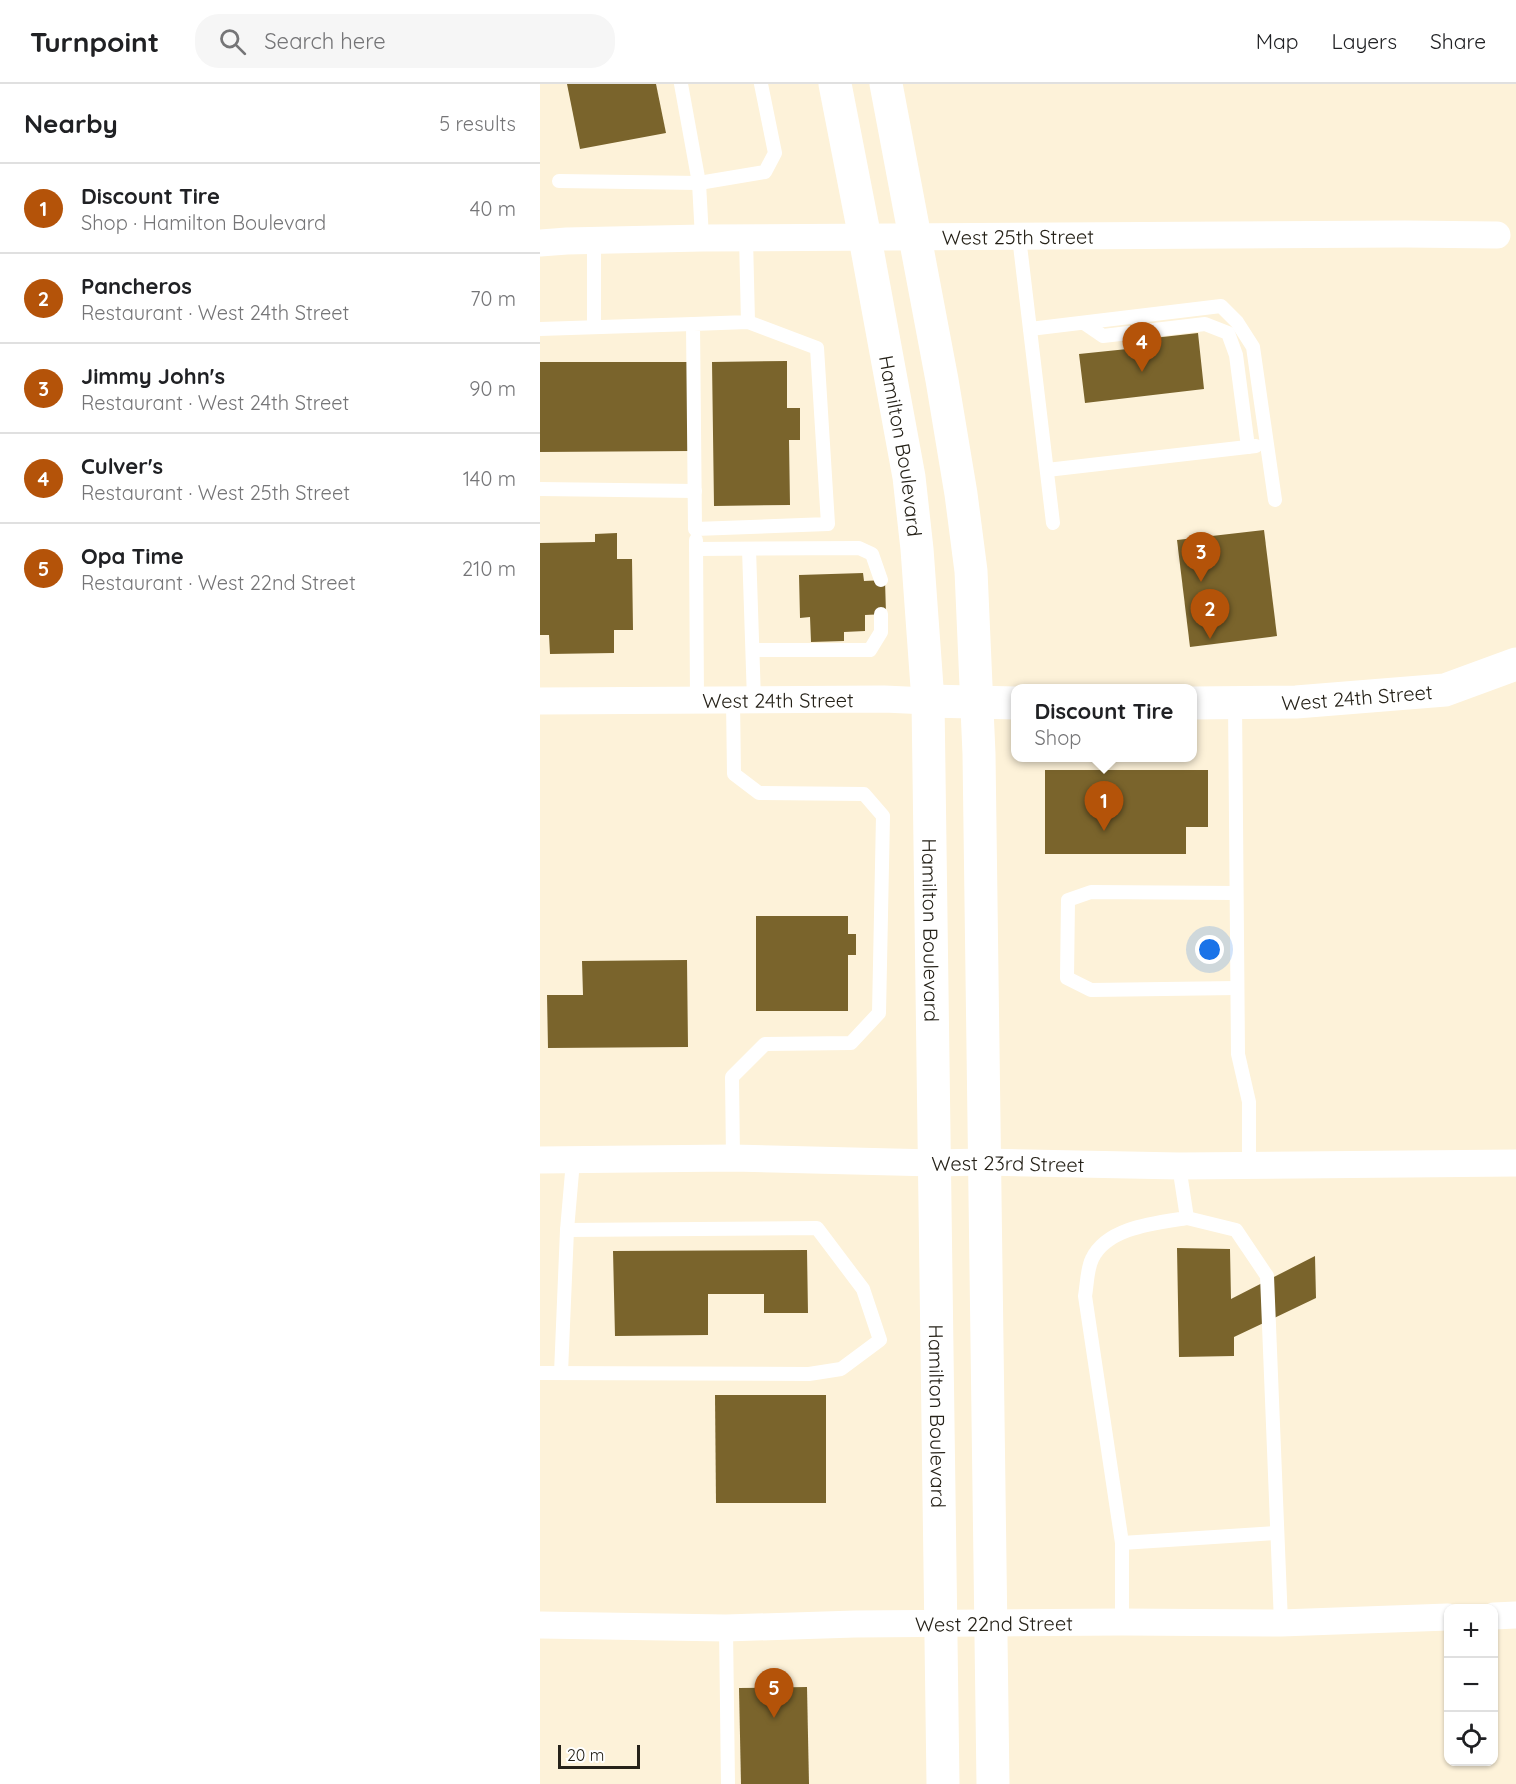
<!DOCTYPE html>
<html lang="en">
<head>
<meta charset="utf-8">
<style>
	:root { --surface:#fff; --page:#f6f6f6; --text:#202124; --muted:#757577; --line:#e0e0e0; --accent:#b45309 }
	body { margin:0; font-family:Quicksand,sans-serif; background:var(--page); color:var(--text) }
	.controls { position:absolute; right:18px; bottom:18px; display:grid; overflow:hidden; border-radius:12px; box-shadow:0 2px 4px #0004 }
	.controls button { width:54px; height:54px; display:grid; place-items:center; padding:0; border:0; border-bottom:2px solid var(--line); background:var(--surface); color:var(--text); font:30px sans-serif }
	.scale { position:absolute; left:18px; bottom:15px; width:82px; box-sizing:border-box; padding-left:6px; border:3px solid #262219; border-top:0; font-size:16px; line-height:21px; white-space:nowrap; color:#262219; -webkit-text-stroke:4px #fff; paint-order:stroke }
	.you { position:absolute; left:670px; top:866px; width:21px; height:21px; margin:-15px; border:4px solid #fff; border-radius:50%; background:#1a73e8; box-shadow:0 0 0 9px #1a73e833 }
	.badge { display:grid; place-items:center; width:39px; height:39px; border-radius:50%; background:var(--accent); color:#fff; font-size:20px; font-weight:700 }
	.pin { position:absolute; translate:-50% -50px; filter:drop-shadow(0 2px 3px #0008) }
	.pin::after { content:''; position:absolute; top:32px; width:21px; height:18px; background:inherit; clip-path:polygon(0 0,100% 0,50% 100%) }
	.popup { position:absolute; left:471px; top:600px; width:186px; height:78px; box-sizing:border-box; display:grid; place-content:center; border-radius:12px; background:var(--surface); filter:drop-shadow(0 2px 4px #0005); font-size:20px; white-space:nowrap; color:var(--muted) }
	.popup b { font-size:22px; color:var(--text) }
	.popup::after { content:''; position:absolute; left:50%; top:100%; margin-left:-12px; border:12px solid transparent; border-top-color:var(--surface) }
	.list { margin:0; padding:0; list-style:none }
	h2 { display:flex; justify-content:space-between; align-items:center; height:78px; margin:0; padding:0 24px; font-size:26px }
	h2 small { font-size:20px; font-weight:400; color:var(--muted) }
	.list li { display:grid; grid-template-columns:39px 1fr auto; gap:18px; align-items:center; box-sizing:border-box; height:90px; padding:0 24px; border-top:2px solid var(--line) }
	.list b { display:block; font-size:22px; white-space:nowrap }
	.list p { margin:0; font-size:20px; white-space:nowrap; color:var(--muted) }
	.list em { font-size:20px; font-style:normal; color:var(--muted) }
	.icon { flex:none; width:33px; height:33px; fill:none; stroke:currentColor; stroke-width:2; stroke-linecap:round; stroke-linejoin:round }
	.map { position:relative; flex:none; width:976px; height:1700px; overflow:hidden }
	header { display:flex; align-items:center; gap:36px; box-sizing:border-box; height:84px; padding:0 30px; background:var(--surface); border-bottom:2px solid var(--line) }
	header strong { font-size:28px }
	nav { display:flex; gap:33px; margin-inline-start:auto; font-size:21px }
	.search { width:420px; height:54px; background:var(--page); display:flex; align-items:center; gap:15px; box-sizing:border-box; padding:0 21px; border-radius:24px; color:var(--muted); font-size:22px }
	main { display:flex }
	aside { flex:1; background:var(--surface) }
	.map>svg:first-child { display:block }
	.building { fill:#7a642c }
	.lines { fill:none; stroke-linecap:round; stroke-linejoin:round }
	.lane { stroke:#fff; stroke-width:14 }
	.street { stroke:#fff; stroke-width:27 }
	.secondary { stroke:#fff; stroke-width:33 }
	.primary { stroke:#fff; stroke-width:33 }
	.labels { text-anchor:middle; dominant-baseline:central; stroke-width:6; stroke-linejoin:round; paint-order:stroke }
	.street-label { font-size:20px; fill:#262219; stroke:#fff }
</style>
</head>
<body>
<header>
<strong>Turnpoint</strong>
<div class="search"><svg class="icon" aria-label="search" viewBox="0 0 24 24"><circle cx="10" cy="10" r="6"/><path d="M15 15l6 6"/></svg>Search here</div>
<nav><a>Map</a><a>Layers</a><a>Share</a></nav>
</header>
<main>
<aside>
<h2>Nearby<small>5 results</small></h2>
<ul class="list">
<li><span class="badge">1</span><div><b>Discount Tire</b><p>Shop · Hamilton Boulevard</p></div><em>40 m</em></li>
<li><span class="badge">2</span><div><b>Pancheros</b><p>Restaurant · West 24th Street</p></div><em>70 m</em></li>
<li><span class="badge">3</span><div><b>Jimmy John's</b><p>Restaurant · West 24th Street</p></div><em>90 m</em></li>
<li><span class="badge">4</span><div><b>Culver's</b><p>Restaurant · West 25th Street</p></div><em>140 m</em></li>
<li><span class="badge">5</span><div><b>Opa Time</b><p>Restaurant · West 22nd Street</p></div><em>210 m</em></li>
</ul>
</aside>
<div class="map">
<svg width="976" height="1700" viewBox="0 0 976 1700">
	<rect width="100%" height="100%" fill="#fdf2d9"/>
	<g class="building">
		<polygon points="27,0 116,0 126,49 40,65"/>
		<polygon points="658,249 664,305 545,319 539,270 597,264 596,256"/>
		<polygon points="247,277 247,324 260,324 260,356 249,356 250,421 174,422 172,278"/>
		<polygon points="0,278 148,278 151,367 0,368"/>
		<polygon points="724,446 737,552 650,563 637,456"/>
		<polygon points="77,449 77,475 92,475 93,546 74,546 74,569 10,570 9,551 0,551 0,459 55,458 55,450"/>
		<polygon points="323,489 324,497 345,496 346,530 325,531 325,547 304,548 304,557 271,558 270,533 260,534 259,491"/>
		<polygon points="505,686 668,686 668,743 646,743 646,770 505,770"/>
		<polygon points="216,832 308,832 308,850 316,850 316,871 308,871 308,927 216,927"/>
		<polygon points="147,876 148,963 8,964 7,911 43,911 42,877"/>
		<polygon points="637,1164 690,1165 691,1215 775,1172 776,1214 694,1253 694,1272 639,1273"/>
		<polygon points="267,1166 268,1229 224,1229 224,1210 168,1210 168,1251 75,1252 73,1167"/>
		<polygon points="175,1311 286,1311 286,1419 176,1419"/>
		<polygon points="267,1603 269,1700 201,1700 199,1604"/>
	</g>
	<g class="lines">
		<g class="lane">
			<polyline points="141,0 159,99 162,154"/>
			<polyline points="19,97 159,99 225,88 235,69 221,0"/>
			<polyline points="479,153 513,439"/>
			<polyline points="206,154 208,238 277,264 288,440 155,445 153,240 208,238"/>
			<polyline points="544,239 563,252 665,240 688,249 696,271 708,363"/>
			<polyline points="54,243 54,156"/>
			<polyline points="0,245 153,240"/>
			<polyline points="490,245 681,222 697,238 713,263 735,416"/>
			<polyline points="507,386 716,362"/>
			<polyline points="0,405 155,407"/>
			<polyline points="156,456 157,617"/>
			<polyline points="156,465 319,464 332,470 341,496"/>
			<polyline points="209,465 214,616"/>
			<polyline points="213,566 330,566 341,548 341,530"/>
			<polyline points="193,616 194,690 219,709 324,710 343,732 339,929 311,959 225,960 192,993 193,1074"/>
			<polyline points="695,618 698,970 709,1018 709,1081"/>
			<polyline points="696,809 551,808 528,816 527,894 551,906 697,904"/>
			<polyline points="647,1134 696,1146 727,1192 741,1539"/>
			<polyline points="0,1289 269,1290 301,1285 340,1256 323,1205 277,1144 27,1146"/>
			<polyline points="21,1289 27,1146 33,1077"/>
			<polyline points="582,1459 737,1449"/>
			<path d="M582,1538V1459L545,1212C547,1201 547,1185 552,1175C567,1143 616,1139 647,1134L639,1082"/>
			<polyline points="186,1544 188,1700"/>
		</g>
		<g class="street">
			<path id="s1" d="M0,159L27,157L162,154L865,150L957,151"/>
			<path id="s2" d="M0,617L344,615L388,617"/>
			<path id="s3" d="M0,1076L193,1074L394,1079L445,1078L639,1082L976,1079"/>
			<polyline points="954,1532 976,1531"/>
			<path id="s4" d="M0,1541L186,1544L315,1540L582,1538L741,1539L908,1533"/>
		</g>
		<g class="secondary">
			<polyline points="388,617 476,619"/>
			<path id="s5" d="M652,619L756,618L905,606L976,580"/>
		</g>
		<g class="primary">
			<path id="s6" d="M295,0L325,154L369,393L377,465L388,617L403,1700"/>
			<polyline points="346,0 402,296 421,410 431,487 439,670 453,1700"/>
		</g>
	</g>
	<g class="labels">
		<g class="street-label">
			<text stroke="none"><textPath href="#s1" startOffset="478">West 25th Street</textPath></text>
			<text stroke="none"><textPath href="#s6" startOffset="368">Hamilton Boulevard</textPath></text>
			<text stroke="none"><textPath href="#s5" startOffset="165">West 24th Street</textPath></text>
			<text stroke="none"><textPath href="#s2" startOffset="238">West 24th Street</textPath></text>
			<text stroke="none"><textPath href="#s6" startOffset="854">Hamilton Boulevard</textPath></text>
			<text stroke="none"><textPath href="#s3" startOffset="468">West 23rd Street</textPath></text>
			<text stroke="none"><textPath href="#s6" startOffset="1340">Hamilton Boulevard</textPath></text>
			<text stroke="none"><textPath href="#s4" startOffset="454">West 22nd Street</textPath></text>
		</g>
	</g>
</svg>
<div class="controls">
<button>+</button>
<button>−</button>
<button><svg class="icon" aria-label="locate" viewBox="0 0 24 24"><circle cx="12" cy="12" r="6"/><path d="M12 2v4M12 18v4M2 12h4M18 12h4"/></svg></button>
</div>
<div class="scale">20 m</div>
<div class="you"></div>
<div class="pin badge" style="left:564px;top:747px">1</div>
<div class="popup"><b>Discount Tire</b>Shop</div>
<div class="pin badge" style="left:670px;top:555px">2</div>
<div class="pin badge" style="left:661px;top:498px">3</div>
<div class="pin badge" style="left:602px;top:288px">4</div>
<div class="pin badge" style="left:234px;top:1634px">5</div>
</div>
</main>
</body>
</html>
